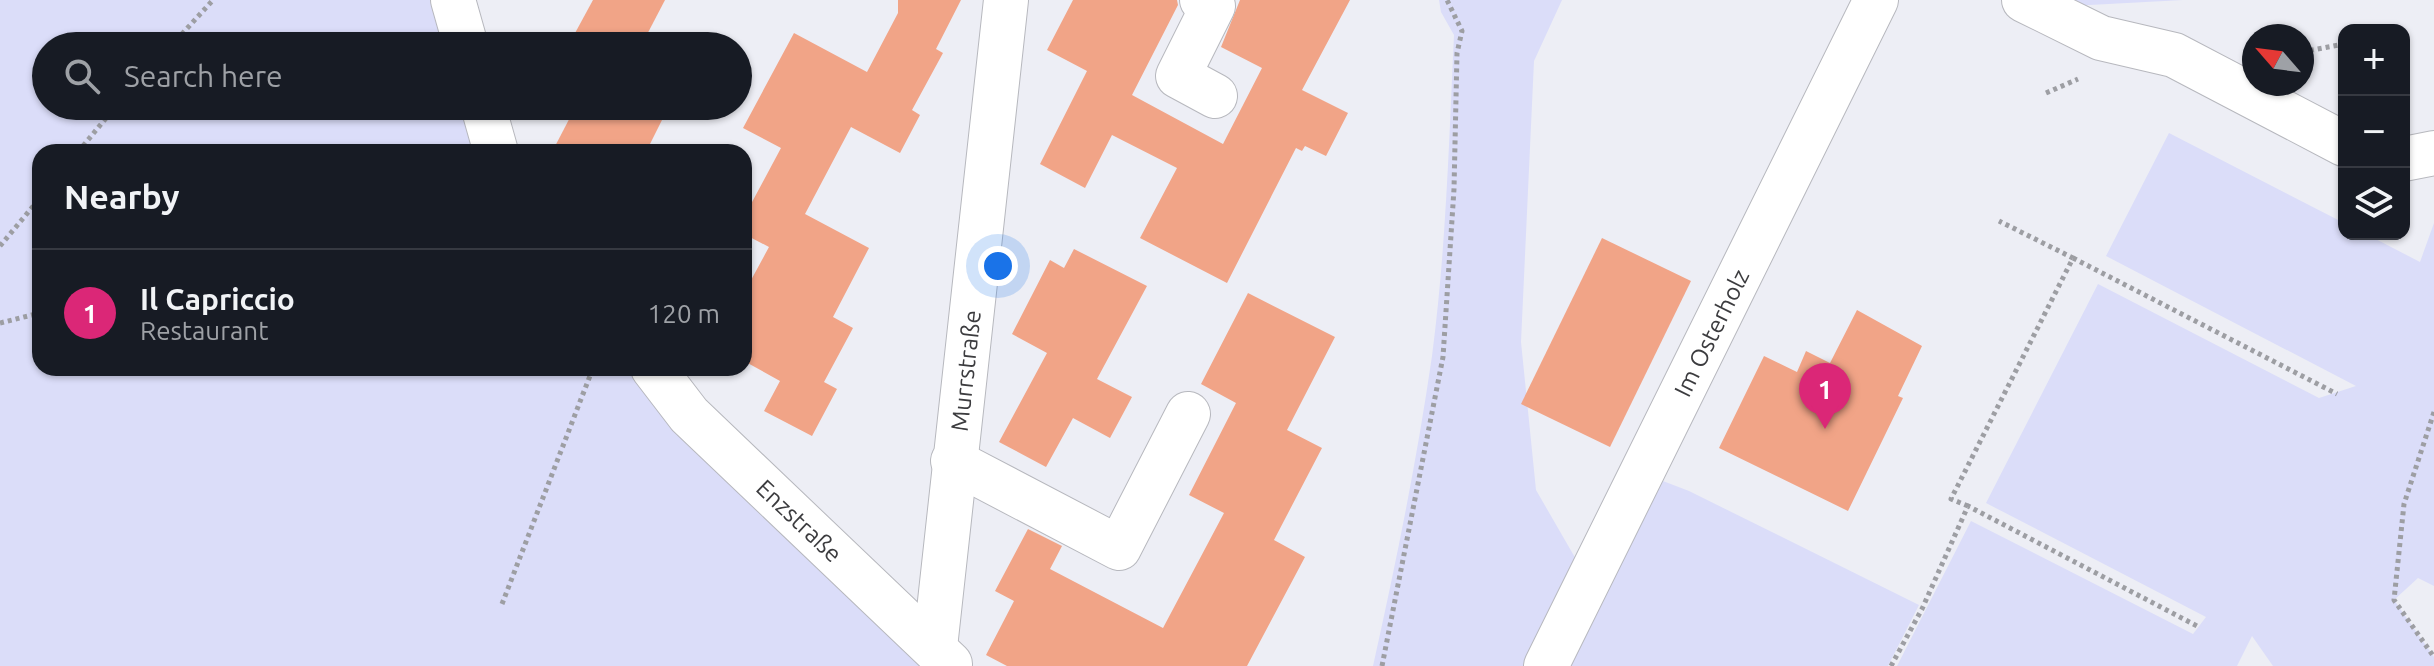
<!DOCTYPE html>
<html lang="en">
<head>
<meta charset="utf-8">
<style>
	:root { --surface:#171b24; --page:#242831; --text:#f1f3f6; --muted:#9ea1a6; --line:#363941; --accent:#db2777 }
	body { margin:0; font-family:Ubuntu,sans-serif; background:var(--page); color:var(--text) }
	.controls { position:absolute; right:24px; top:24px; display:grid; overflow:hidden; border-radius:16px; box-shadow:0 2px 6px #0004 }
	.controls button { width:72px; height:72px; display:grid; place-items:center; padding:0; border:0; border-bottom:2px solid var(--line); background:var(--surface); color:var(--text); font:40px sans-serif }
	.compass { position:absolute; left:2242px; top:24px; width:72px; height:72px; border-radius:50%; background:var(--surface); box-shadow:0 2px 6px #0004; rotate:298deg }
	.you { position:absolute; left:998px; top:266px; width:28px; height:28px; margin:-20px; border:6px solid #fff; border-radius:50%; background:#1a73e8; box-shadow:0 0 0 12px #1a73e833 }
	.badge { display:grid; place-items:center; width:52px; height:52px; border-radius:50%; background:var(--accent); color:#fff; font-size:26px; font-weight:700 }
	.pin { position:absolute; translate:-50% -66px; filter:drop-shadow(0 2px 4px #0008) }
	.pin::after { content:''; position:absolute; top:42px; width:28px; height:24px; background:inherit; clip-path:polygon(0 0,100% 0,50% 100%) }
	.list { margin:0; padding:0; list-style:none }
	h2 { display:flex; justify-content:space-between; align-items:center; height:104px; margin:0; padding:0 32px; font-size:34px }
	h2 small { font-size:26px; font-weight:400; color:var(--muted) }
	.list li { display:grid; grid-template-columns:52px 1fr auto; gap:24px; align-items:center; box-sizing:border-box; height:128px; padding:0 32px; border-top:2px solid var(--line) }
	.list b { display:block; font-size:30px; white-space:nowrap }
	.list p { margin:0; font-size:26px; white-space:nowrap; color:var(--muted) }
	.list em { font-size:26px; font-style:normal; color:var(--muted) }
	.icon { flex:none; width:44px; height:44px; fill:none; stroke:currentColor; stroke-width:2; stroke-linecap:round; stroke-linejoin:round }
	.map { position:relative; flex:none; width:2434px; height:666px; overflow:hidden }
	.search { position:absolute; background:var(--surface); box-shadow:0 2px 6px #0004; left:32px; top:32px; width:720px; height:88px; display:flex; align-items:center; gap:20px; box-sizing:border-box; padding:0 28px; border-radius:44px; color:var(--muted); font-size:30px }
	.panel { position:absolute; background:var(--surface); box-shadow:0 2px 6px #0004; left:32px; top:144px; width:720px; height:232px; border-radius:24px }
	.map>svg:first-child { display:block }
	.green { fill:#dbddf9 }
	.building { fill:#f1a487 }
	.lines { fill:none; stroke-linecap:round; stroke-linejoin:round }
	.minor-casing { stroke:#b7b8be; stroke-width:46 }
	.path { stroke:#9d9ea3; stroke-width:5; stroke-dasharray:4 4; stroke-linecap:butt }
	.minor { stroke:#fff; stroke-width:44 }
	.labels { text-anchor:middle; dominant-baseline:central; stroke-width:6; stroke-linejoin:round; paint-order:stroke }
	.street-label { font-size:24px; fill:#3c3c3f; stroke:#edeef5 }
</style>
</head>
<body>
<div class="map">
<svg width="2434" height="666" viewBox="0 0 2434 666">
	<rect width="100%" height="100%" fill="#edeef5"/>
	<g class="green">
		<polygon points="0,0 453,0 466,46 46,46 46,106 483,106 496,152 40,152 40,368 653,368 950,666 0,666"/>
		<path d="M1439,0H1562L1534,61L1521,342L1536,490L1577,561L1642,473L1689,491L1919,605L1888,666H1373C1396,563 1417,460 1432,356C1446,250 1449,142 1454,35L1441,12Z"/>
		<polygon points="2062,0 2183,0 2071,6"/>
		<polygon points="2169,133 2344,223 2344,234 2366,234 2420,262 2434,223 2434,586 2418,578 2394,600 2434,657 2434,666 2273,666 2252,636 2237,666 1897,666 1971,521 2193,634 2206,617 1986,503 2098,284 2319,398 2356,386 2106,256"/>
	</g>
	<g class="building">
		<polygon points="593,0 665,0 641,46 568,46"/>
		<polygon points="898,0 961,0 936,49 943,53 912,110 920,115 900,153 851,127 805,214 869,248 833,317 853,328 824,382 837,389 812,436 764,411 780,381 744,361 744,293 769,247 744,234 744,217 781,148 743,128 794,33 867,72 898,13"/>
		<polygon points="1073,0 1177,0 1178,5 1132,95 1223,144 1262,68 1221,47 1240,0 1350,0 1302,90 1348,113 1326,156 1305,146 1302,151 1296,148 1227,283 1140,238 1177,168 1112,135 1085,188 1040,164 1087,71 1047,50"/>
		<polygon points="576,106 635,106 662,120 646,152 552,152"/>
		<polygon points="1602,238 1691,281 1610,447 1521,404"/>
		<polygon points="1074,249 1147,286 1097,379 1132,397 1110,438 1073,418 1046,467 999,442 1047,353 1012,334 1050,260 1064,268"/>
		<polygon points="1248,293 1335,337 1287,430 1322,448 1274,540 1305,557 1247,666 1007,666 986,655 1014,601 995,591 1028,529 1062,546 1050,569 1163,628 1224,513 1189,495 1236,403 1201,384"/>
		<polygon points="1857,310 1922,346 1898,396 1903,398 1848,511 1719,448 1764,356 1797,372 1806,351 1830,363"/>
	</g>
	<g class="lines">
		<defs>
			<g id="minor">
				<polyline points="453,0 466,46"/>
				<polyline points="1202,0 1213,6 1178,76 1215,96"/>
				<polyline points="2024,0 2101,38 2174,55 2344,144"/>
				<polyline points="483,106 496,152"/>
				<polyline points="2404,159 2434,153"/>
				<path id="s1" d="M653,368L689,415L950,664"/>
				<polyline points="953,461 1119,548 1188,414"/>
				<path id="s2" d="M935,647L1006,0"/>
				<path id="s3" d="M1546,666L1876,0"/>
			</g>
		</defs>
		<use href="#minor" class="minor-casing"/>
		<g class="path">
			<polyline points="171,46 213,0"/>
			<polyline points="2302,52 2344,44"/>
			<polyline points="2046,93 2078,79"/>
			<polyline points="78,152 116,106"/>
			<polyline points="0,246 40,198"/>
			<polyline points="2073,258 2337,394"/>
			<polyline points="0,323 40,313"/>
			<polyline points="2434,412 2404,504 2394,600 2434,657"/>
			<polyline points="1968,506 1951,499 2073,258 1999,221"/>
			<polyline points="502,604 593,368"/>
			<polyline points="1382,666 1443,357 1454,189 1457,53 1462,31 1447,0"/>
			<polyline points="1891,666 1922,609 1968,506 2197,626"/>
		</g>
		<use href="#minor" class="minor"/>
	</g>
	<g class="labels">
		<g class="street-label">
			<text stroke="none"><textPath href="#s3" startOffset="372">Im Osterholz</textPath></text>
			<text stroke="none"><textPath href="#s2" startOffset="278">Murrstraße</textPath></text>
			<text stroke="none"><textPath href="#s1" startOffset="212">Enzstraße</textPath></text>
		</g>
	</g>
</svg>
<div class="controls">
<button>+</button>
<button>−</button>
<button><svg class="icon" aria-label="layers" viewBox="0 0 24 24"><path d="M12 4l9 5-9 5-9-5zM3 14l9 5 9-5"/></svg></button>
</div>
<svg class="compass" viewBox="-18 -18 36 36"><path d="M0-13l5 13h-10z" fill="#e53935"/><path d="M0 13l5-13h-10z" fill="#9ea1a6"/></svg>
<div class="you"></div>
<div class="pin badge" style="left:1825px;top:429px">1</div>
<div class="search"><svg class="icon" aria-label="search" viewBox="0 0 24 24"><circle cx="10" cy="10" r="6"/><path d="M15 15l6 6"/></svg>Search here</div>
<section class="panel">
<h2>Nearby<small></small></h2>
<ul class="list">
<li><span class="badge">1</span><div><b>Il Capriccio</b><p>Restaurant</p></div><em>120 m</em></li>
</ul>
</section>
</div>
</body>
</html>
